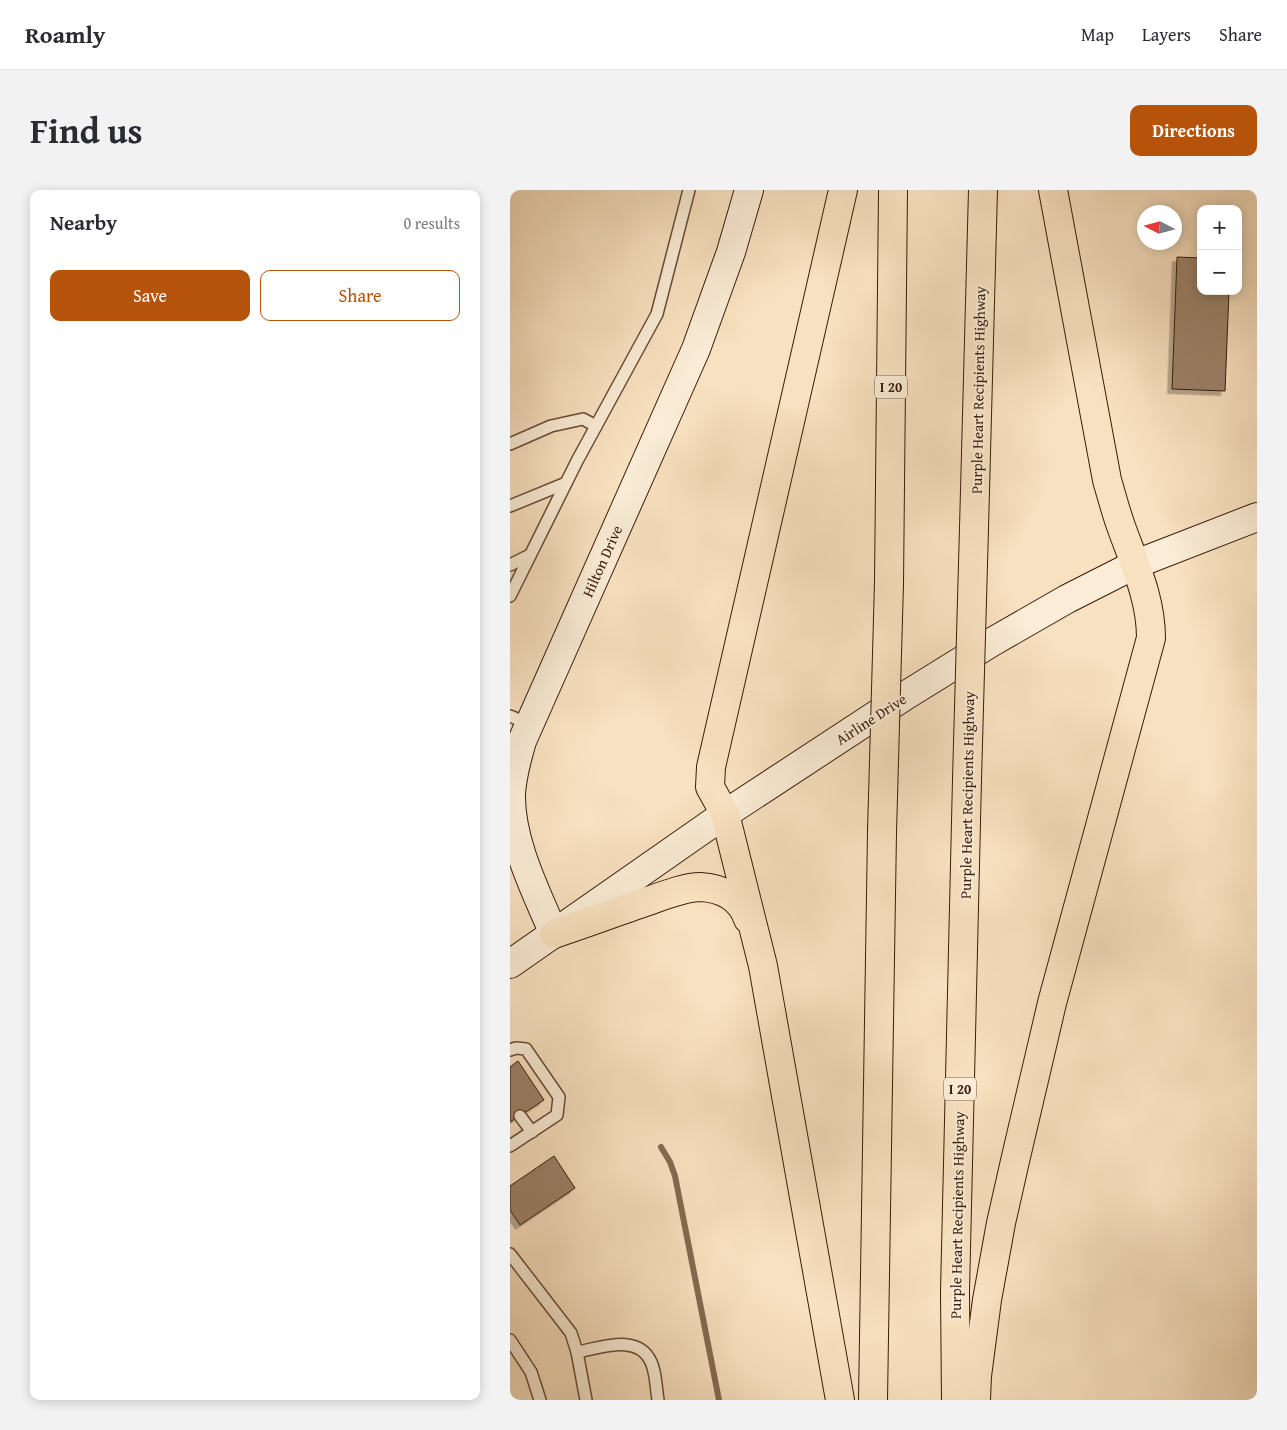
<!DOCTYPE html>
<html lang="en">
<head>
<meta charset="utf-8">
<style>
	:root { --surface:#fff; --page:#f2f2f3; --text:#2b2b33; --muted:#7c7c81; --line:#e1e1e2; --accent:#b45309 }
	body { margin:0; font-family:"Gentium Book Plus",serif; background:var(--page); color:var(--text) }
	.controls { position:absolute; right:15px; top:15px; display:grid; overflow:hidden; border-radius:10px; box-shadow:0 2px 12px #0003 }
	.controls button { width:45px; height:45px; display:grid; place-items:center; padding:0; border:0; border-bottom:1px solid var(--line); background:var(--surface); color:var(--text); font:25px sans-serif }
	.compass { position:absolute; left:627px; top:15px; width:45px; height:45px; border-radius:50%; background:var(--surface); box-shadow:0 2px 12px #0003; rotate:276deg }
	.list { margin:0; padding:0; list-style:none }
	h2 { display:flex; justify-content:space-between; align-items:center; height:65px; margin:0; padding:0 20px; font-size:21px }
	h2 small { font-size:16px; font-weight:400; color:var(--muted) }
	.actions { display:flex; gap:10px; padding:15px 20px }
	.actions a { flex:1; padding:11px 0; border:1px solid var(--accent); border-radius:10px; text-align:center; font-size:18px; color:var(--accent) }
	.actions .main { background:var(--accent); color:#fff }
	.map { position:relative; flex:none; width:747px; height:1210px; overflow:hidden; border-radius:10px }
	header { display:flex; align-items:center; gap:30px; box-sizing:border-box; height:70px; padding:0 25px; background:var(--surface); border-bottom:1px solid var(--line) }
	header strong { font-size:24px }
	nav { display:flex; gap:28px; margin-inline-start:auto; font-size:18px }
	.intro { display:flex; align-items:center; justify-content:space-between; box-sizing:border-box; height:120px; padding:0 30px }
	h1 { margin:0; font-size:35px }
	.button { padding:12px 22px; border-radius:10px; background:var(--accent); color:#fff; font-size:18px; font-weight:700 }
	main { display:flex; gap:30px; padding:0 30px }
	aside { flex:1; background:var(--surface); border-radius:10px; box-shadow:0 2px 12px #0003 }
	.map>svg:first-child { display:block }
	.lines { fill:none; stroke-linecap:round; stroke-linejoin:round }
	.stream { stroke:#846a52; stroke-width:6 }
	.building { fill:#9c8269; stroke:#381b0b; filter:url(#shadow) }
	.lane-casing { stroke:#684c38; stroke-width:14 }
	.secondary-casing { stroke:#381b0b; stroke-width:30 }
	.highway-casing { stroke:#381b0b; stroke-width:30 }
	.lane { stroke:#faecd6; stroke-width:11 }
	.secondary { stroke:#faecd6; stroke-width:28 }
	.highway { stroke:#f8e1c0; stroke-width:28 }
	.highway-bridge-casing { stroke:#381b0b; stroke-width:30; stroke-linecap:butt }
	.highway-bridge { stroke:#f8e1c0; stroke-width:28 }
	.labels { text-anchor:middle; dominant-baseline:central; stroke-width:4; stroke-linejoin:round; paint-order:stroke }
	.shield { fill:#faecd6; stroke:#725a48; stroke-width:1 }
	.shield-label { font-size:14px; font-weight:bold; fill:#381b0b }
	.street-label { font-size:15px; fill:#381b0b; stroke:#faecd6 }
</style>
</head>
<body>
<header>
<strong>Roamly</strong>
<nav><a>Map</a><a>Layers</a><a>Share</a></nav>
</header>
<div class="intro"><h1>Find us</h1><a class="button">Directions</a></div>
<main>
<aside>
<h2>Nearby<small>0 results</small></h2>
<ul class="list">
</ul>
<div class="actions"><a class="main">Save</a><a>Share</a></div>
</aside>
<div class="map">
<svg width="747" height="1210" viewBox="0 0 747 1210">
	<defs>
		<filter id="shadow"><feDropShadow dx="-4.5" dy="4.5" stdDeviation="0" flood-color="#0004"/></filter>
	</defs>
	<rect width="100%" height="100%" fill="#f8e1c0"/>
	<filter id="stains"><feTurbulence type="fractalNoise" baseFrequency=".004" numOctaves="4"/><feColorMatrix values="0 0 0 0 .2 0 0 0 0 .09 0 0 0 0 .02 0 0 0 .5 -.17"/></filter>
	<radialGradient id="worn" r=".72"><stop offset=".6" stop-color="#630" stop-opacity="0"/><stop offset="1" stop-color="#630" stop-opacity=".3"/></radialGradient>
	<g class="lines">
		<polyline class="stream" points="151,957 160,972 165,986 209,1210"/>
	</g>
	<g class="building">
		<polygon points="667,67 691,68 691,101 719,101 715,201 662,199"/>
		<polygon points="8,871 34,910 0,932 0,877"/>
		<polygon points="44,966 65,998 10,1035 0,1020 0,996"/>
	</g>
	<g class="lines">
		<defs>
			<g id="lane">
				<polyline points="0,254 41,236 73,229 86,236"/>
				<polyline points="0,316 56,293"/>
				<polyline points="0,375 20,365"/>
				<polyline points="0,406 67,271 147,124 179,0"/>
				<polyline points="0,526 19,534"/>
				<polyline points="0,860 6,858 16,859 49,907 47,925 0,956"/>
				<polyline points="10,926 22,942"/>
				<polyline points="0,1064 61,1143 67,1162 76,1210"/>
				<polyline points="0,1150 21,1182 30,1210"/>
				<path d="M67,1162C91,1158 128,1143 141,1172C146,1182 146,1198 148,1210"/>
			</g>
			<g id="secondary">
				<path d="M44,744C26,702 0,651 1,604C2,586 7,568 12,551L186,159L221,62L239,0"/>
				<polyline points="0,774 215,624 398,504 482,452 557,409 626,374 747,327"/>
			</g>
			<g id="highway">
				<polyline points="464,338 473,0"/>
				<polyline points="379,393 383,0"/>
				<path d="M44,744C74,734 104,723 135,712C150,707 174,697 190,697C212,698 231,708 238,729"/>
				<polyline points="330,1210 253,776 215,624 200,597 201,577 333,0"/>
				<polyline points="363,1210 372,642"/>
				<polyline points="446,1210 445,1102 457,589"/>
				<path d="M466,1210L467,1186L477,1110L491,1033L505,971L542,813L641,448C641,409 625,375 612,339C606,323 602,307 597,290L543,0"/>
			</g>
		</defs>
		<use href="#lane" class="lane-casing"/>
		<use href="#secondary" class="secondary-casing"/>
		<use href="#highway" class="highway-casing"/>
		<use href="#lane" class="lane"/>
		<use href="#secondary" class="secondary"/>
		<use href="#highway" class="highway"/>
		<defs>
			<g id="highway-bridge">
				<polyline points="457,589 464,338"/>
				<polyline points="372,642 379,393"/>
			</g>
		</defs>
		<use href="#highway-bridge" class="highway-bridge-casing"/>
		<use href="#highway-bridge" class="highway-bridge"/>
	</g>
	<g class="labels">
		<g class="shield">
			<rect x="365" y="185.5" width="32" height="23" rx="4"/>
			<rect x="434" y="887.5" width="32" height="23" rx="4"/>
		</g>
		<g class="shield-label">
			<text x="381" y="197">I 20</text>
			<text x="450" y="899">I 20</text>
		</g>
		<g class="street-label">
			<text transform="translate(468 200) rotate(-89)">Purple Heart Recipients Highway</text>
			<text transform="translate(92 371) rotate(-66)">Hilton Drive</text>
			<text transform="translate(361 529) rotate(-33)">Airline Drive</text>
			<text transform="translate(457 605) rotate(-89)">Purple Heart Recipients Highway</text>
			<text transform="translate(447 1025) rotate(-89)">Purple Heart Recipients Highway</text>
		</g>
	</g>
	<rect width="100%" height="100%" filter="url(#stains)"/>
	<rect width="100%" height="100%" fill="url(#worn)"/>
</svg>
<div class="controls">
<button>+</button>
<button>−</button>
</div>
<svg class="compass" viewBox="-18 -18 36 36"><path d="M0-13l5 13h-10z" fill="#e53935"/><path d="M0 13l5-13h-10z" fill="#7c7c81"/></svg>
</div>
</main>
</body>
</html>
